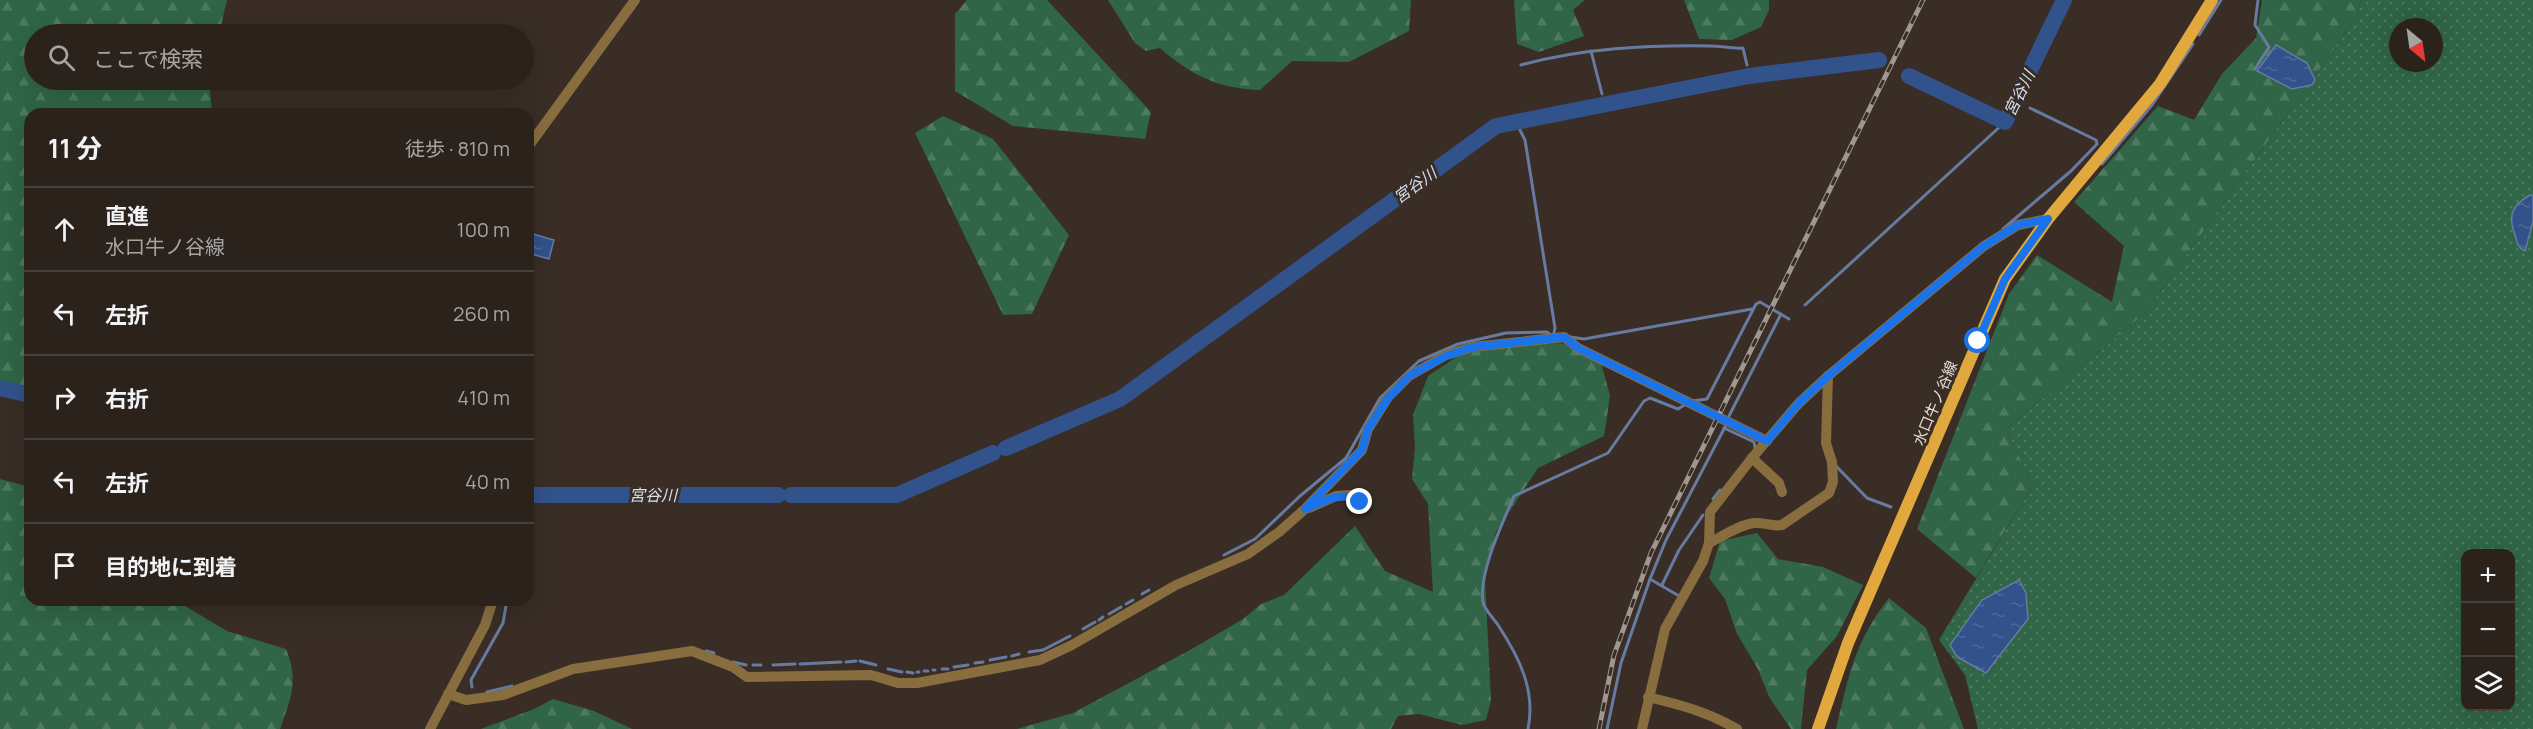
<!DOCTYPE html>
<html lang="ja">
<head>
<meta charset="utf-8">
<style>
	:root { --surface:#2b221c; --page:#332a25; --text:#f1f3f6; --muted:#a6a4a3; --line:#473f3b }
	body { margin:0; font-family:Manrope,"Noto Sans JP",sans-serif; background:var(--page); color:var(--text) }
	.controls { position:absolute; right:18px; bottom:18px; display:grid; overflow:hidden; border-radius:12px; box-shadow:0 6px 24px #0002 }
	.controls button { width:54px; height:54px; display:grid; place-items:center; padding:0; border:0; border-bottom:2px solid var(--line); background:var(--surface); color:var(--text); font:30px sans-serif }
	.compass { position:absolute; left:2389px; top:18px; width:54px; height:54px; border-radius:50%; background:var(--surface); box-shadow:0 6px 24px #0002; rotate:151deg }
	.stop { position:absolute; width:18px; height:18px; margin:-14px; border:4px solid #1a73e8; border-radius:50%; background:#fff }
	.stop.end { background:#1a73e8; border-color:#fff; box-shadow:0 2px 6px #0008 }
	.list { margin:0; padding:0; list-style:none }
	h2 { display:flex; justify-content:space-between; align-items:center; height:78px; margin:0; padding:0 24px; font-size:26px }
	h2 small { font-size:20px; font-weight:400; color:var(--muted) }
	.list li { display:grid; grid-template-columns:39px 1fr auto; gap:18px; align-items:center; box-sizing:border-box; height:84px; padding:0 24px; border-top:2px solid var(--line) }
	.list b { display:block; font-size:22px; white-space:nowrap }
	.list p { margin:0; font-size:20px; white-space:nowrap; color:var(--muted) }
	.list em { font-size:20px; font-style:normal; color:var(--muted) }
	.icon { flex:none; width:33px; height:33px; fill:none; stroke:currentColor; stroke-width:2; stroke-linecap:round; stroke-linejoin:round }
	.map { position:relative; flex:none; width:2533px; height:729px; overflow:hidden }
	.search { position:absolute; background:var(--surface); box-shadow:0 6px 24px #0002; left:24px; top:24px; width:510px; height:66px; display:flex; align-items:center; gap:15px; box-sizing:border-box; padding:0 21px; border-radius:33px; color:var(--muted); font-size:22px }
	.panel { position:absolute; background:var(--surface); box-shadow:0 6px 24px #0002; left:24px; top:108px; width:510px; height:498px; border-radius:18px }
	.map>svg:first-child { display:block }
	.grass { fill:url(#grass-dots); fill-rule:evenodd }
	.forest { fill:url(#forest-firs) }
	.water { fill:url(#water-ripples); stroke:#677ba1; stroke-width:1.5 }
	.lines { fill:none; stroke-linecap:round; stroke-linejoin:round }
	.stream { stroke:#677ba1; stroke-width:3 }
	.river { stroke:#31528a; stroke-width:16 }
	.minor { stroke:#886d3f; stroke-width:10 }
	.major { stroke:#e1a83d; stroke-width:12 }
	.rail-casing { stroke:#a19792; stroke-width:5 }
	.rail { stroke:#392d26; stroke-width:3; stroke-dasharray:9; stroke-linecap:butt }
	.route { stroke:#1a73e8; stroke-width:8 }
	.labels { text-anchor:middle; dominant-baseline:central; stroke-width:6; stroke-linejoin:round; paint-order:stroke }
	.street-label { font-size:15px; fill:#e4dbd7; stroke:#392d26 }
	.water-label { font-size:16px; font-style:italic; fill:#d4dff0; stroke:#392d26 }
</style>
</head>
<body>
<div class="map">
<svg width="2533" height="729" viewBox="0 0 2533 729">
	<defs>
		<pattern id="grass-dots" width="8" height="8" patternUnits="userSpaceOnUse" patternTransform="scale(1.5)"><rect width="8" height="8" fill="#306547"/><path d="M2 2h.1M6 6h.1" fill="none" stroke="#4e7a61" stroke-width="1.8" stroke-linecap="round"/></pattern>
		<pattern id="forest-firs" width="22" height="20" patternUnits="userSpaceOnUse" patternTransform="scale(1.5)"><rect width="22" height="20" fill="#306547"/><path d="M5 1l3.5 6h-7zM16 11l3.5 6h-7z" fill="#4e7a61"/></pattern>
		<pattern id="water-ripples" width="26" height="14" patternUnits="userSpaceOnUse" patternTransform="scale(1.5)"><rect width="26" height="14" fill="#31528a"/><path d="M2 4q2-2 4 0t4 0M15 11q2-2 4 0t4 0" fill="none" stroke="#4f6a9a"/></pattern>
	</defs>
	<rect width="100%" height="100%" fill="#392d26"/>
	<path class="grass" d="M2361,0H2533V729H1978L1965,675L1939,640L2033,485L2006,429L2144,314L2356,18ZM2398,27H2434V63H2398ZM2466,554H2510V706H2466Z"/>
	<g class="forest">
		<polygon points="0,0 227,0 219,34 34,34 34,80 209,80 212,114 30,114 30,387 0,381"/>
		<polygon points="967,0 1047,0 1151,112 1145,139 1013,126 955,91 955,14"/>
		<path d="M1108,0H1411L1409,31L1349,62L1292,61L1260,90C1220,89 1190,75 1160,48L1146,51L1135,43Z"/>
		<polygon points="1514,0 1585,0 1573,10 1584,36 1539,52 1517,44"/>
		<polygon points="1684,0 1769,0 1769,10 1761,27 1732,40 1699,39"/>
		<polygon points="2262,0 2361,0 2356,18 2144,314 2006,429 2033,485 1976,578 1917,529 2009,294 2037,255 2112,302 2124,246 2074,202 2158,106 2194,120 2222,74 2256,38"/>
		<polygon points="943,116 993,139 1069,235 1032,314 1003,315 915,133"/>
		<polygon points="1561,343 1600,359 1610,396 1604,436 1538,468 1496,532 1485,580 1491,700 1486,720 1462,725 1419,714 1398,716 1391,729 1017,729 1073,713 1190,650 1243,619 1261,604 1284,595 1355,526 1385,571 1433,592 1428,504 1412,479 1415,447 1413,415 1428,376 1461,354 1517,345"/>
		<path d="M0,479L30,487V600H175L227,631L286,649C299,680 291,698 280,729H0Z"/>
		<polygon points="1757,533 1778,559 1823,567 1863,585 1837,636 1807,670 1801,729 1791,729 1769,697 1758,669 1737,634 1725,599 1709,578 1720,541"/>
		<path d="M1889,598L1926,628L1964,729H1836C1849,675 1854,643 1889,598Z"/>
		<polygon points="553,699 594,711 632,729 481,729 534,709"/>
	</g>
	<g class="water">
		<polygon points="2276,45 2307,63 2315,80 2312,85 2292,89 2257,71"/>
		<path d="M2530,195H2533V221L2525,251C2518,248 2517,242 2515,235C2508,216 2511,206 2530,195Z"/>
		<polygon points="533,234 554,240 549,259 528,253"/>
		<polygon points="2019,580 2026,593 2028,619 1986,673 1957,657 1950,645 1982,600"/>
	</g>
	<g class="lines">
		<g class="stream">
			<polyline points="2199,35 2221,0"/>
			<polyline points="1591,51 1602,94"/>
			<path d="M1521,65C1583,48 1647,45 1711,46C1722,46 1732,49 1743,48L1747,65"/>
			<polyline points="2255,69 2269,47 2255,25 2258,0"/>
			<polyline points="2102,164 2152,105 2193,44"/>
			<polyline points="2003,229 2071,171 2097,144 2096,140 2030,108"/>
			<polyline points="1805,305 2005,122"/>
			<polyline points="1570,337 1584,339 1752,309"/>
			<polyline points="1692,401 1707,399 1756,304 1760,302 1789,319"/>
			<polyline points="1729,416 1781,314"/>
			<polyline points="1724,428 1754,442 1755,448"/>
			<polyline points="1836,466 1867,498 1891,507"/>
			<polyline points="1713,499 1720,490"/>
			<polyline points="1224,555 1255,539 1300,496 1346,458 1380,398 1419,361 1458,344 1506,333 1547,332 1553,337 1555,328 1525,140 1516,122"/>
			<polyline points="1662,585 1679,550 1703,515"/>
			<polyline points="1142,594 1149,590"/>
			<polyline points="1679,596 1650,579 1666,540 1725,427"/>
			<polyline points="1126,604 1133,600"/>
			<polyline points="1109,614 1121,607"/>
			<polyline points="1099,620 1103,617"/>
			<polyline points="1083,629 1095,622"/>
			<polyline points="706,651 714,653"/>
			<polyline points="1029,652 1043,650 1070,636"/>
			<polyline points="1012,656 1019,654"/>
			<polyline points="990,660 1006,657"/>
			<polyline points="860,661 876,665"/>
			<polyline points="733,662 746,665"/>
			<polyline points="846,662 856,661"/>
			<polyline points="975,663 983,662"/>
			<polyline points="800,664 841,662"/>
			<polyline points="753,665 761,665"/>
			<polyline points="773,665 795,664"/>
			<polyline points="954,667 968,665"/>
			<polyline points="888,669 902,672"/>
			<polyline points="942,669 948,669"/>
			<polyline points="933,670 935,670"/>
			<polyline points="924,671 928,671"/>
			<polyline points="907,672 913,673"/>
			<polyline points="917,672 919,672"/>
			<polyline points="472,687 471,680 503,623 507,600"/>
			<polyline points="487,692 512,686"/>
			<path d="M1528,729C1536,690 1519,657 1498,625C1494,619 1484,609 1483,602C1478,574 1503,522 1514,496L1608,453L1644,401L1650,398L1678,409L1686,404"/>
			<polyline points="1607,729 1621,663 1650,579"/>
		</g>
		<g class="river">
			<polyline points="1909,76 2005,122 2064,0"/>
			<polyline points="0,388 30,395"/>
			<polyline points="1006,448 1120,399 1496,126 1749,76 1879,60"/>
			<polyline points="528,495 778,495"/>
			<polyline points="791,495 897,495 993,453"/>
		</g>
		<g class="minor">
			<polyline points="528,147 635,0"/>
			<polyline points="1752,458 1779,483 1782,492"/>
			<polyline points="1309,508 1336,496 1350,495 1363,508"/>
			<path d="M1709,543C1723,536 1739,525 1754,523C1764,522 1772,527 1782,525L1829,493L1833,482L1832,462L1826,443L1828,376"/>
			<polyline points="448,694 466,700 503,695 573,669 692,651 733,667 747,677 871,675 898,683 917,683 1040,660 1072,645 1176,585 1248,554 1279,532 1305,509 1362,450 1368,429 1388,397 1409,376 1446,355 1473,347 1564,337 1578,348 1767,441"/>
			<path d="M1648,697C1681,705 1708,712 1737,729"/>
			<polyline points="430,729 485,625 493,600"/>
			<polyline points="1642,729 1665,629 1703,561 1709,543 1710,512 1752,458 1798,404 1828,376 1984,246 2018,225 2048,219"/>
		</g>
		<polyline class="major" points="1818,729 1848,643 2005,279 2048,219 2160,84 2212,0"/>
		<defs>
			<polyline id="rail" points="1599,729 1614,655 1651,553 1923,0"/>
		</defs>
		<use href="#rail" class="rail-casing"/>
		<use href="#rail" class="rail"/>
	</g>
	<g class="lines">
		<path class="route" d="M1360,502C1341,489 1325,502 1305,509L1362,450L1368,429L1388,398L1409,376L1446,356L1473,347L1564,337L1578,348L1767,441L1798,404L1828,376L1984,246L2018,225L2048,219L2005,279L1978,341"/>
	</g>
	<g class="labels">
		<g class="street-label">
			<text transform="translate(1935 403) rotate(-67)">水口牛ノ谷線</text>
		</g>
		<g class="water-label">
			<text transform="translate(2019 93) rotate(-64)">宮谷川</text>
			<text transform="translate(1415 185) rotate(-36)">宮谷川</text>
			<text x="653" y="495">宮谷川</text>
		</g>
	</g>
</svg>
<div class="controls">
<button>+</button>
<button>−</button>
<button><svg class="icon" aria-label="layers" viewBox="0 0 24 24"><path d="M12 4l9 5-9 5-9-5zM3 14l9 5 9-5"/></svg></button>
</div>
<svg class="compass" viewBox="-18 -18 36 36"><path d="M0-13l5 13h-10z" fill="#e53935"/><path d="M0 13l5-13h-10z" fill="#a6a4a3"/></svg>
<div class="stop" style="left:1978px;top:341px"></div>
<div class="stop end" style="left:1360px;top:502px"></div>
<div class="search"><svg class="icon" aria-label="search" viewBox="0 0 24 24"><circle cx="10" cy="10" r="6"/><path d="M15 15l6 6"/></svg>ここで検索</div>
<section class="panel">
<h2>11 分<small>徒歩 · 810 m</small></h2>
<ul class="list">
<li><svg class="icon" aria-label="ahead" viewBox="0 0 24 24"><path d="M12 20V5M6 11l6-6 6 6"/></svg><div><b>直進</b><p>水口牛ノ谷線</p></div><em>100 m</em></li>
<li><svg class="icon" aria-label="left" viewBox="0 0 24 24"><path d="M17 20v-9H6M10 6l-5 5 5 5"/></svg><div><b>左折</b></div><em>260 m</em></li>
<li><svg class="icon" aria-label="right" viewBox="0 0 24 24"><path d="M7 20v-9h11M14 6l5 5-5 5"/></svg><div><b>右折</b></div><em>410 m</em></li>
<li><svg class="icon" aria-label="left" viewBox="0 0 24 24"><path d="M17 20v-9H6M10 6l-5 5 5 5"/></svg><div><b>左折</b></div><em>40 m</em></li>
<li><svg class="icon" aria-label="arrive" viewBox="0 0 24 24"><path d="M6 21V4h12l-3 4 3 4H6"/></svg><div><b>目的地に到着</b></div></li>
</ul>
</section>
</div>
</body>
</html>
